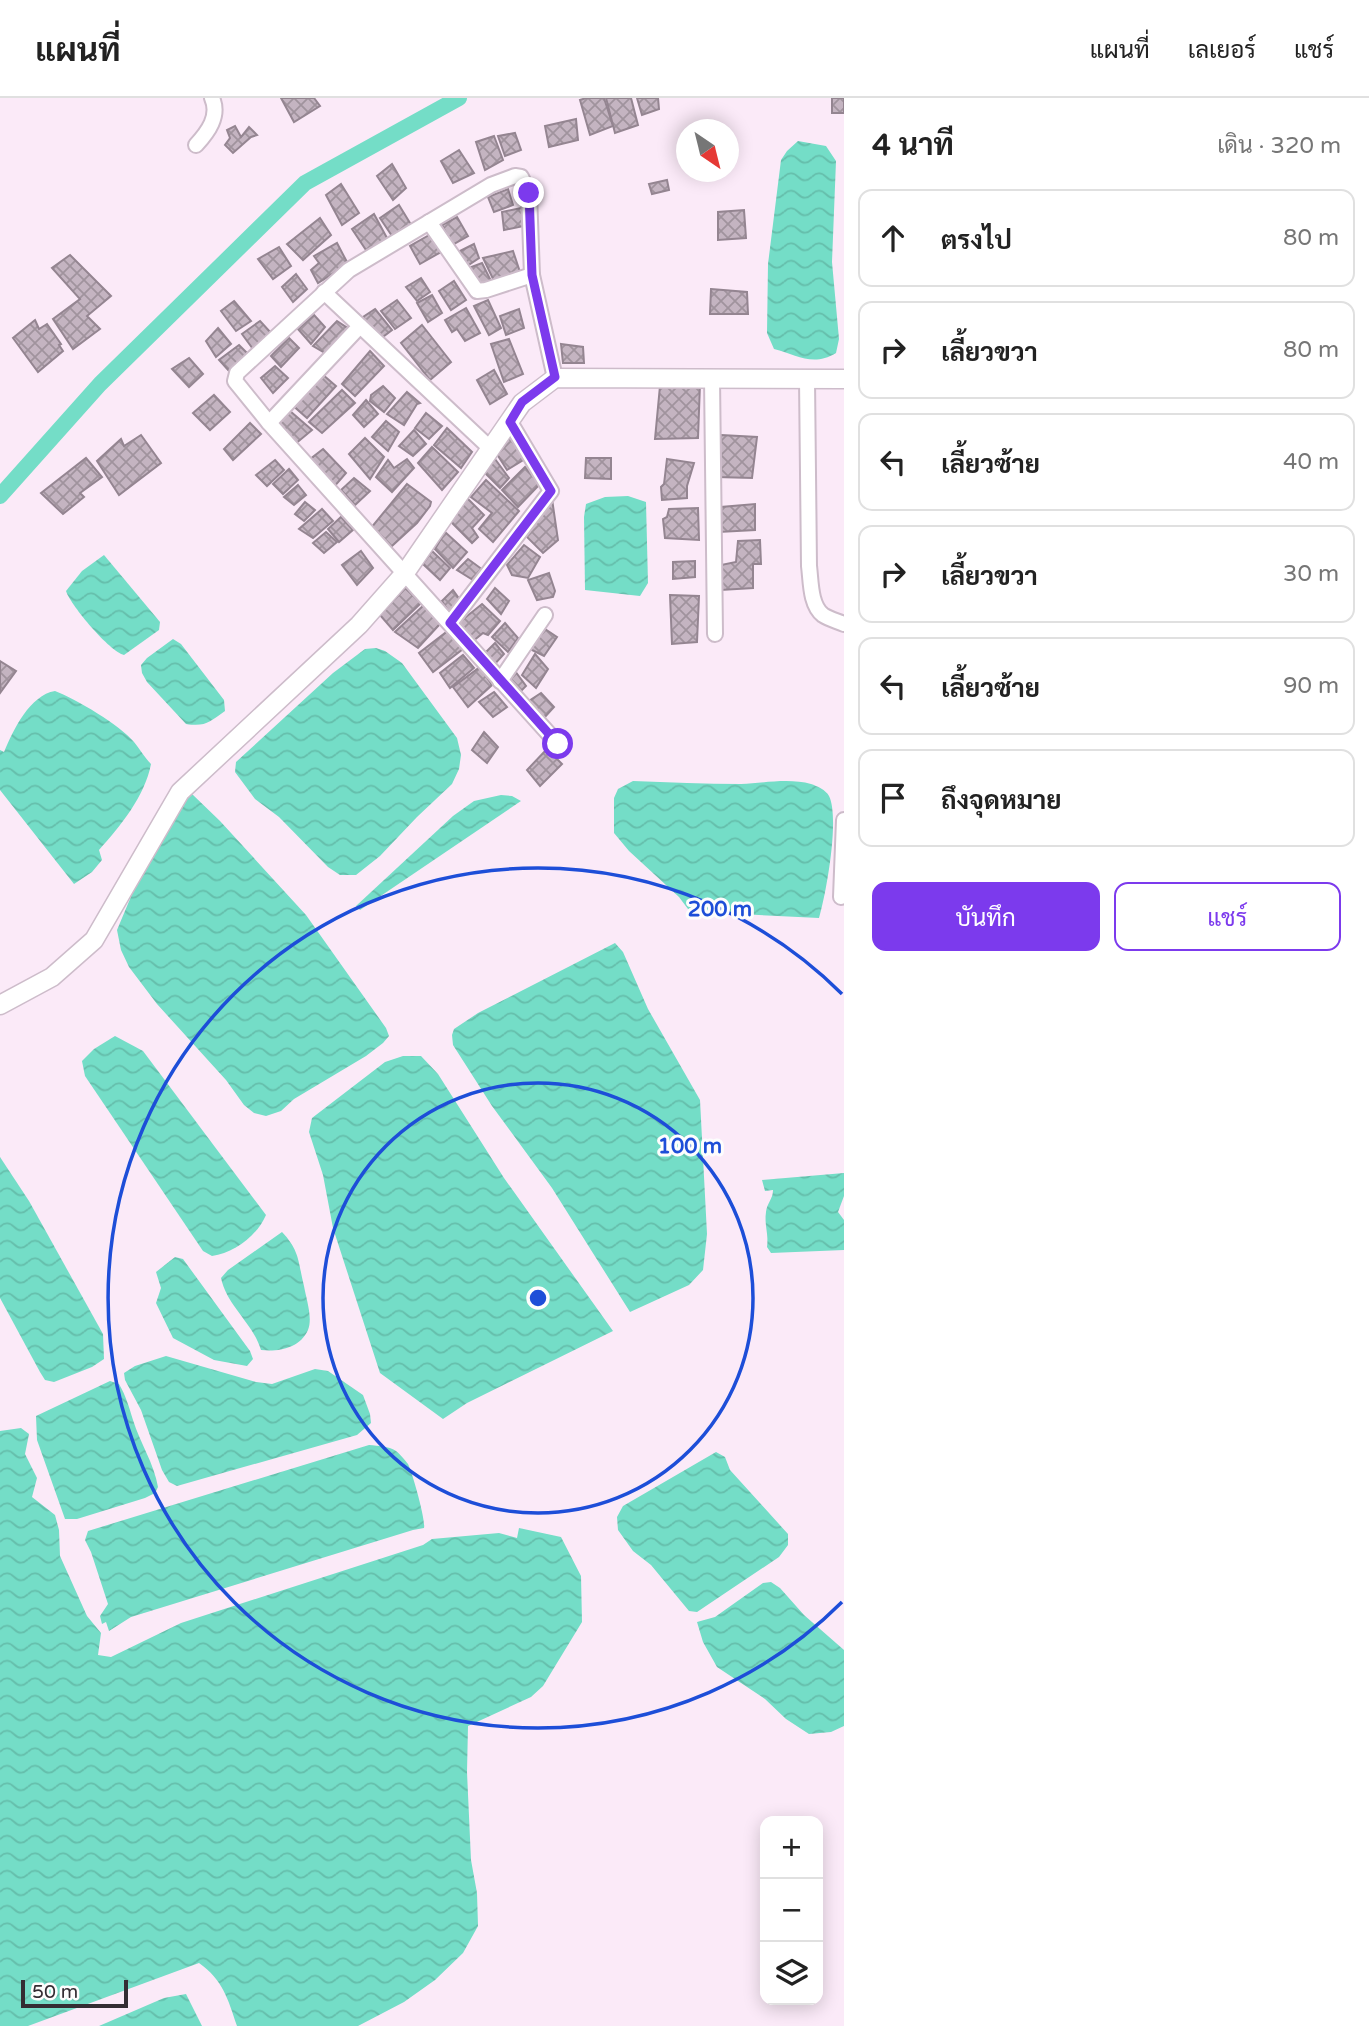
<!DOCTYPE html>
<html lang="th">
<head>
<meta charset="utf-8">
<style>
	:root { --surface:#fff; --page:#f2f2f2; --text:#222; --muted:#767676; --line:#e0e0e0; --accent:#7c3aed }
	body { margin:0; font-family:"Varela Round",Sarabun,sans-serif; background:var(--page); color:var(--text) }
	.controls { position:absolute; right:21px; bottom:21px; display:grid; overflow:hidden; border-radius:14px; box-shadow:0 4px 18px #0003 }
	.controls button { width:63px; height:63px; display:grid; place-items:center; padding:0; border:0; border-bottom:2px solid var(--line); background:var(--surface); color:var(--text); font:35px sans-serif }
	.compass { position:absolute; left:676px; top:21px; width:63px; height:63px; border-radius:50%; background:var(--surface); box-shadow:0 4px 18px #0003; rotate:145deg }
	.scale { position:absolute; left:21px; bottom:18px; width:107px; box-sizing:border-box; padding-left:7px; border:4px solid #342d33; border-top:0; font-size:19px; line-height:24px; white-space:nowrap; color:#342d33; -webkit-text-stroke:5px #fdfdfd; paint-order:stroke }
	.stop { position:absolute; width:21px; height:21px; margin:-16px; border:5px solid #7c3aed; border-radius:50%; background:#fff }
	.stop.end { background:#7c3aed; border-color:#fff; box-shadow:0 2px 7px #0008 }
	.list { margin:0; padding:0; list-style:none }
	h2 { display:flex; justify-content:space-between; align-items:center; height:91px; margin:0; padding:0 28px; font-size:30px }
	h2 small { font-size:23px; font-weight:400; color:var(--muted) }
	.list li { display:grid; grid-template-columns:46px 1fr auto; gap:21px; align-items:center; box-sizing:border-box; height:98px; margin:0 14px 14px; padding:0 14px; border:2px solid var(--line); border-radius:14px }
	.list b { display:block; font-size:26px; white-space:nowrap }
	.list em { font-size:23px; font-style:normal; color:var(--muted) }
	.actions { display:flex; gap:14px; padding:21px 28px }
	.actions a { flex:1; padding:16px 0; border:2px solid var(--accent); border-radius:14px; text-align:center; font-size:24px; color:var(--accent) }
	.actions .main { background:var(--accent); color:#fff }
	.icon { flex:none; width:38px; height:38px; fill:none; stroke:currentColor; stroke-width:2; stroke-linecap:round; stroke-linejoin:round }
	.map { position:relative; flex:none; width:844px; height:1928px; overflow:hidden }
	header { display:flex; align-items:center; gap:42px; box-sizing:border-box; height:98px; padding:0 35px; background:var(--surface); border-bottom:2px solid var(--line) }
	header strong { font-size:33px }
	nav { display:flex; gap:38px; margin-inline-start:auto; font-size:24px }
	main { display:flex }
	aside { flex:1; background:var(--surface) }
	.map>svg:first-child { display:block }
	.water { fill:url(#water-waves) }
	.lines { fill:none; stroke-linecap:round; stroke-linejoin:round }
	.canal { stroke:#74ddc7; stroke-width:16 }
	.building { fill:url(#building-cross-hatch); stroke:#948591; stroke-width:2 }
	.minor-casing { stroke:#cdbcca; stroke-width:18 }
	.tertiary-casing { stroke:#cdbcca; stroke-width:21 }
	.minor { stroke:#fff; stroke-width:14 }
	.tertiary { stroke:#fff; stroke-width:18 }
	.route { stroke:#7c3aed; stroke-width:9 }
	.ring { fill:none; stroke:#1d4ed8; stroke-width:3.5 }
	.centre { fill:#1d4ed8; stroke:#fdfdfd; stroke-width:3.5 }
	.ring-label { font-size:21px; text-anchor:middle; font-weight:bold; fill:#1d4ed8; stroke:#fdfdfd; stroke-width:6; stroke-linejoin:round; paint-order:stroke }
</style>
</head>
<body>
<header>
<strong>แผนที่</strong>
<nav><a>แผนที่</a><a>เลเยอร์</a><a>แชร์</a></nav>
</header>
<main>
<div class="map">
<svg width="844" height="1928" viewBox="0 0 844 1928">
	<defs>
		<pattern id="water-waves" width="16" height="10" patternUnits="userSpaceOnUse" patternTransform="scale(1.75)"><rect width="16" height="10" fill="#74ddc7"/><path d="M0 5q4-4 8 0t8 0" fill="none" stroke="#65beab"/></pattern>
		<pattern id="building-cross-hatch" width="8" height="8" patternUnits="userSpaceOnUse" patternTransform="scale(1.75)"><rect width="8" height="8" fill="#c4b4c1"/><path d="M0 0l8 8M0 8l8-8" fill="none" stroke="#a0939d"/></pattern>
	</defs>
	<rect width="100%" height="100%" fill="#fbeaf8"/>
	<g class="water">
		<path d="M798,43L826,48L836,63L832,164L839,241L836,255C813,269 797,257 774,251L767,235L768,166L781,62L787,53Z"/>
		<polygon points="628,398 646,404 648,485 640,498 585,492 584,419 586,406 605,399"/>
		<path d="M104,457L160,524L159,532L124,557C110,554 71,508 66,493L82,473Z"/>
		<path d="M173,541L181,546L224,602L225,613C209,624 206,629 186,626L147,584L142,575L141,567L147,560Z"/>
		<polygon points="376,550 385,553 402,565 457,640 461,657 459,671 452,686 417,719 380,758 356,777 340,777 328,769 279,719 255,701 235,674 236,664 333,575 365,551"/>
		<path d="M55,593C76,601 120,627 134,644C140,651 144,659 151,666C145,698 120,729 99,752L102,762L92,774L74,786L0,692V652L4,654C13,632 30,597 55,593Z"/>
		<path d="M633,683C669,684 705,686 741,686C763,685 790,680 811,686C817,688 826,692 829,698C840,720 826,796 819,820L698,814L688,811L679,799L629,753L614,735V700L618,691Z"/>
		<polygon points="192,696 220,723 306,817 386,930 389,938 383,945 366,958 294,1001 281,1013 266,1018 254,1015 244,1007 226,982 157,906 129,869 121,852 117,832 135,789 160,740 188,698"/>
		<polygon points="501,697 512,698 521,703 360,812 356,808 453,718 474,703"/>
		<polygon points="615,845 623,854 648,911 700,1002 707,1136 703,1172 689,1187 630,1214 552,1090 492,1008 453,947 452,937 454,931 478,915"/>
		<path d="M115,938L143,953L266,1117C257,1138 234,1155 212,1158L203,1153L85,978L82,963L94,951Z"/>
		<polygon points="403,958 421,958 438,976 504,1080 613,1233 467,1305 443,1321 380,1275 333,1130 323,1077 309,1034 312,1020 385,964"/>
		<polygon points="0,1059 29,1103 103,1236 104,1261 92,1269 54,1284 45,1282 40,1274 0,1200"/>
		<path d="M844,1075V1098L838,1114L844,1122V1152L771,1155L767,1149C769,1137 764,1126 766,1114C767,1105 773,1101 773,1092L765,1093L762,1082Z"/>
		<path d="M282,1134C300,1153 298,1164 304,1188C306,1200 313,1220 308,1232C300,1250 279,1254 261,1252C253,1225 227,1208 221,1180L228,1172Z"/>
		<polygon points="175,1159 183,1161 250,1253 253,1261 247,1268 214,1262 173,1240 156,1205 161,1190 156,1174"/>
		<polygon points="166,1258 256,1284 272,1286 315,1271 328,1273 363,1297 370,1316 371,1325 357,1337 177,1388 169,1384 162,1372 141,1312 125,1282 124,1275 135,1268"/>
		<path d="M110,1283L119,1286C126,1298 129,1309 133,1322C140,1345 154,1365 158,1389L155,1395L145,1400L77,1421H65L37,1342L36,1318Z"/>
		<path d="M21,1330L29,1336L25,1356L37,1380L32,1399L55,1417L59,1432L60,1458L87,1518L101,1535L98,1557L111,1559L181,1525L423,1447L432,1441L499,1435L517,1440L519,1430L561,1439L581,1478L582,1524L543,1588L531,1599L468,1628L467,1674L471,1762L477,1795L478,1828L463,1855L435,1882L404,1904L358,1928H237C228,1901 223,1882 199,1865L28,1928H0V1333Z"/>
		<path d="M369,1347C379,1348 388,1348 396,1353C400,1356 405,1362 408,1366C412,1373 426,1423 424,1430L413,1432L131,1519L109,1533L106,1524L102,1526L100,1518L108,1506L91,1454L85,1442L88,1433Z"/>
		<polygon points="716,1354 725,1359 730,1372 788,1436 788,1447 779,1459 697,1514 689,1513 651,1467 633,1453 618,1432 617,1419 623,1408"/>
		<polygon points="771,1484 780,1490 804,1517 844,1552 844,1628 831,1634 809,1636 786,1621 765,1601 717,1569 703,1544 697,1524 715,1519 763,1485"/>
		<polygon points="186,1896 202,1928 99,1928 164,1900"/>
	</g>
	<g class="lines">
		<polyline class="canal" points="0,398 100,286 305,85 459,0"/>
	</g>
	<g class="building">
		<polygon points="281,0 314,0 320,8 294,24"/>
		<polygon points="586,0 604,0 613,28 590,37 580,2"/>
		<polygon points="606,0 631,0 638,27 615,35"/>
		<polygon points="637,0 658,0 659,11 642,17"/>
		<rect x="832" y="0" width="12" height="15"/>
		<polygon points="576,21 578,42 549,49 545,28"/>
		<polygon points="235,28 241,39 249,29 257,37 251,39 233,55 225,47 230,40 227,32"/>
		<polygon points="515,35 521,52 505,58 498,38"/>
		<polygon points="494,38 503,62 485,72 476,44"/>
		<polygon points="459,52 474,75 453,85 441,63"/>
		<polygon points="392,66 406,90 393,102 377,78"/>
		<polygon points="667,82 669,92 652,96 649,86"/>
		<polygon points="341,86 359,115 342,127 326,97"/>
		<polygon points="508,91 513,107 494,114 488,99"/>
		<polygon points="399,107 413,130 394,141 380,120"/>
		<polygon points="526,109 524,128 504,132 502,114"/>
		<polygon points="744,112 746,140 718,142 718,114"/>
		<polygon points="374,116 387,140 368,155 352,131"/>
		<polygon points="457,119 468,138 452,147 442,127"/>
		<polygon points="320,120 331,137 303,162 287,146"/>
		<polygon points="431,136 441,154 420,166 410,148"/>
		<polygon points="337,145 348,166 318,185 311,172 319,165 314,158"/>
		<polygon points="474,146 479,160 464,170 456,155"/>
		<polygon points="279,149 291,168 273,181 258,161"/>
		<polygon points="513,153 521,177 495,185 483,160"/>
		<polygon points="70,157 111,198 87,218 100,231 73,251 53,221 80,201 52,170"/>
		<polygon points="482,165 491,183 477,189 466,171"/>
		<polygon points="296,176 307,191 293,204 282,189"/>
		<polygon points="421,180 430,194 417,203 406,189"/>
		<polygon points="454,183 466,202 451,212 439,193"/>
		<polygon points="711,191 747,194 748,216 710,216"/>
		<polygon points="432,197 442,215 428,224 417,205"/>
		<polygon points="397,202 411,220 395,231 381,213"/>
		<polygon points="488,202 501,230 489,237 474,208"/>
		<polygon points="234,203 251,223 236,233 221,213"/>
		<polygon points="466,210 480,235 465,243 457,231 452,234 445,222"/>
		<polygon points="375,211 392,232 380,241 363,219"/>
		<polygon points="519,211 524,230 506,237 500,218"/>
		<polygon points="314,217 325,229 311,246 298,231"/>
		<polygon points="35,222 39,231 47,226 61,246 59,247 63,253 38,274 13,240"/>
		<polygon points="260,223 271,235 253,251 242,236"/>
		<polygon points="337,223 349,231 325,255 313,248"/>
		<polygon points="422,227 451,264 430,282 401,245"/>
		<polygon points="218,230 231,246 216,259 206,243"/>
		<polygon points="289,240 299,250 281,269 271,258"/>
		<polygon points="509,241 523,276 504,284 491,246"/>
		<polygon points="561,246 583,249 584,265 563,265"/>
		<polygon points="239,247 249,257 230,274 219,262"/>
		<polygon points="370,253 384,268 355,298 342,286"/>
		<polygon points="189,260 203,276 189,289 172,271"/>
		<polygon points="275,268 288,280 273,295 261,280"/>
		<polygon points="494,272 507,296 490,306 477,282"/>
		<polygon points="322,276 336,288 307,320 291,306"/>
		<polygon points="700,286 698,340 655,341 660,288"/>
		<polygon points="383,288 395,300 384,314 370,303 371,297"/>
		<polygon points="342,292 355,305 322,335 309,324"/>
		<polygon points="407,294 420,305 417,306 404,327 387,316"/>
		<polygon points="214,297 230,314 210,332 193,315"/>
		<polygon points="366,302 378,316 364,329 353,317"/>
		<polygon points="290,313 312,332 294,347 276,328"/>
		<polygon points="426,315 442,328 429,341 415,330"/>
		<polygon points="386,323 399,334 388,353 372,339"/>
		<polygon points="250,325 261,336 233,362 224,351"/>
		<polygon points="447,330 472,354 461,370 434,347"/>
		<polygon points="414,332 426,346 413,358 399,348"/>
		<polygon points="141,337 161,365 119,397 97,363 121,341 124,348"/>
		<polygon points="508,337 525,361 507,372 495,353"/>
		<polygon points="721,337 757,339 752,380 717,379"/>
		<polygon points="365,340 384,359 370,381 349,356"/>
		<polygon points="432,349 458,374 442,392 418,365"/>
		<polygon points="323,351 346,375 333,390 309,362"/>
		<polygon points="86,360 102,379 80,395 84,399 63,416 41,395"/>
		<polygon points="586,360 611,360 611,381 585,380"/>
		<polygon points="407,361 414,370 392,394 376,379 388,362 394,370"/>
		<polygon points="495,361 509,380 500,390 484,374"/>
		<polygon points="667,361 694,365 687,388 687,400 662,402 661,389 664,386"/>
		<polygon points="275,362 284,372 267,388 256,377"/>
		<polygon points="525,369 540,386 518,409 502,392"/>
		<polygon points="289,371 298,382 283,396 273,386"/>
		<polygon points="354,380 370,393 355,407 341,392"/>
		<polygon points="486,382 519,413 493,444 479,431 492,415 471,399"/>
		<polygon points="407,386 431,404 430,408 417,425 391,449 371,430"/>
		<polygon points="298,387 306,397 294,407 284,399"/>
		<polygon points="467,400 484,417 472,430 478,439 472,445 450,423"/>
		<polygon points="552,401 558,442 543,455 525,437"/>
		<polygon points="305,404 315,412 304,423 295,416"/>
		<polygon points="755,406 755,432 719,434 721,409"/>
		<polygon points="698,410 699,442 665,440 663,421 667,419 669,411"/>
		<polygon points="322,411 333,423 313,440 299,431"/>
		<polygon points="341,419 353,432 339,444 328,431"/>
		<polygon points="326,434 337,444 324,455 313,445"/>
		<polygon points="445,434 467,454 453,470 435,451"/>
		<polygon points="760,442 761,466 753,466 753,490 721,492 721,467 736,464 738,443"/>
		<polygon points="524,447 540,459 528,480 512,477 507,467"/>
		<polygon points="361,453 373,470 357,487 342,467"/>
		<polygon points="432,453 450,470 440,482 423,466"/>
		<polygon points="468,461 483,472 473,482 457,472"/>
		<polygon points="695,463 695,479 673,481 673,464"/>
		<polygon points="549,475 555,493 553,499 537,502 528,482"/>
		<polygon points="405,490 421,505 393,532 380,517"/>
		<polygon points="495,490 509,503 501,516 487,501"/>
		<polygon points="453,492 460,502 449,514 442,503"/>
		<polygon points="670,497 699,498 697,544 672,546"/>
		<polygon points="482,506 500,523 488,537 483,535 472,544 456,527"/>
		<polygon points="424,507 440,526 418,550 395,534"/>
		<polygon points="505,525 518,540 508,554 492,539"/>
		<polygon points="542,529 557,539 544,558 530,551"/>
		<polygon points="449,532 463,551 433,574 419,555"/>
		<polygon points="495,545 504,556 492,569 482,558"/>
		<polygon points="535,556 548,571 536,590 522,577"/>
		<polygon points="463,557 474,570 450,590 440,575"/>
		<polygon points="0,563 16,573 0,595"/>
		<polygon points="480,569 492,587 468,609 453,589"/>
		<polygon points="515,573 526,588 517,597 505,582"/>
		<polygon points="494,594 507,609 493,619 479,604"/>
		<polygon points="541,595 554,609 543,621 526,605"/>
		<polygon points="484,634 498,649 487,665 472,652"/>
		<polygon points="547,651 562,666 540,688 527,672"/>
	</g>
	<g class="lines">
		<defs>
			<g id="minor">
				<path d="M196,47C208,34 220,18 212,0"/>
				<polyline points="429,124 477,193 486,192 532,177"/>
				<polyline points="324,194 491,351"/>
				<polyline points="555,280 532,177 529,95 521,79 515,78 491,87 349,172 237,275 235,283 269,325 558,646"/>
				<polyline points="712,280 715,536"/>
				<path d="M807,281L809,468C811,483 810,507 823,517C829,521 837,523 844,526"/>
				<polyline points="269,325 360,228"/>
				<polyline points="450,525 551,393 510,324"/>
				<polyline points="500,583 545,517"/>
				<polyline points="841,799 844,722"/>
			</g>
			<polyline id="tertiary" points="0,907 52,879 94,842 180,694 359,527 405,475 522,305 555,280 844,281"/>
		</defs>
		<use href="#minor" class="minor-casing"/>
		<use href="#tertiary" class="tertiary-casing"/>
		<use href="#minor" class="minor"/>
		<use href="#tertiary" class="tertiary"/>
	</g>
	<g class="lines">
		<polyline class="route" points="529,95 532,177 555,279 522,304 510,324 551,393 450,525 558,646"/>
	</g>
	<g class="ring">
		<circle cx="538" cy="1200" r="215"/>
		<path d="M842 1504A430 430 0 1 1 842 896"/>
	</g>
	<circle cx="538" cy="1200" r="10" class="centre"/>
	<g class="ring-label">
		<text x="720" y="818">200 m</text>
		<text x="690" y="1055">100 m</text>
	</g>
</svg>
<div class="controls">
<button>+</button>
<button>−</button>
<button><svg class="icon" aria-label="layers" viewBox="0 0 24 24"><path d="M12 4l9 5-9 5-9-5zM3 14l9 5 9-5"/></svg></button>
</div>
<svg class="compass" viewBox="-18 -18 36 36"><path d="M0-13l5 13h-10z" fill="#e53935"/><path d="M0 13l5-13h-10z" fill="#767676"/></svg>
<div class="scale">50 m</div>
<div class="stop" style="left:558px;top:646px"></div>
<div class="stop end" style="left:529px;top:95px"></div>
</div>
<aside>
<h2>4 นาที<small>เดิน · 320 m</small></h2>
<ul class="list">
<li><svg class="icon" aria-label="ahead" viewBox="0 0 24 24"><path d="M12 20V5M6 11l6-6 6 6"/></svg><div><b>ตรงไป</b></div><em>80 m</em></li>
<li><svg class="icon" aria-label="right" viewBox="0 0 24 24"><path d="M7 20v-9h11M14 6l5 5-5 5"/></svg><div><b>เลี้ยวขวา</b></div><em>80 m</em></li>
<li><svg class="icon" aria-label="left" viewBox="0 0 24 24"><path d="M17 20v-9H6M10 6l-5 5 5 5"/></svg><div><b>เลี้ยวซ้าย</b></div><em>40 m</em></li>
<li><svg class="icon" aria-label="right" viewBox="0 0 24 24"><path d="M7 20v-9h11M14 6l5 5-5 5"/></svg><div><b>เลี้ยวขวา</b></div><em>30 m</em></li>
<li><svg class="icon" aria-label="left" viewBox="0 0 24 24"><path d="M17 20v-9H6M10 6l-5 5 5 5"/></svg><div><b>เลี้ยวซ้าย</b></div><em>90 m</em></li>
<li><svg class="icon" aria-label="arrive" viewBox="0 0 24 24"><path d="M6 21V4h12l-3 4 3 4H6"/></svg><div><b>ถึงจุดหมาย</b></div></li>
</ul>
<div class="actions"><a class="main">บันทึก</a><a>แชร์</a></div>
</aside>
</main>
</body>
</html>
